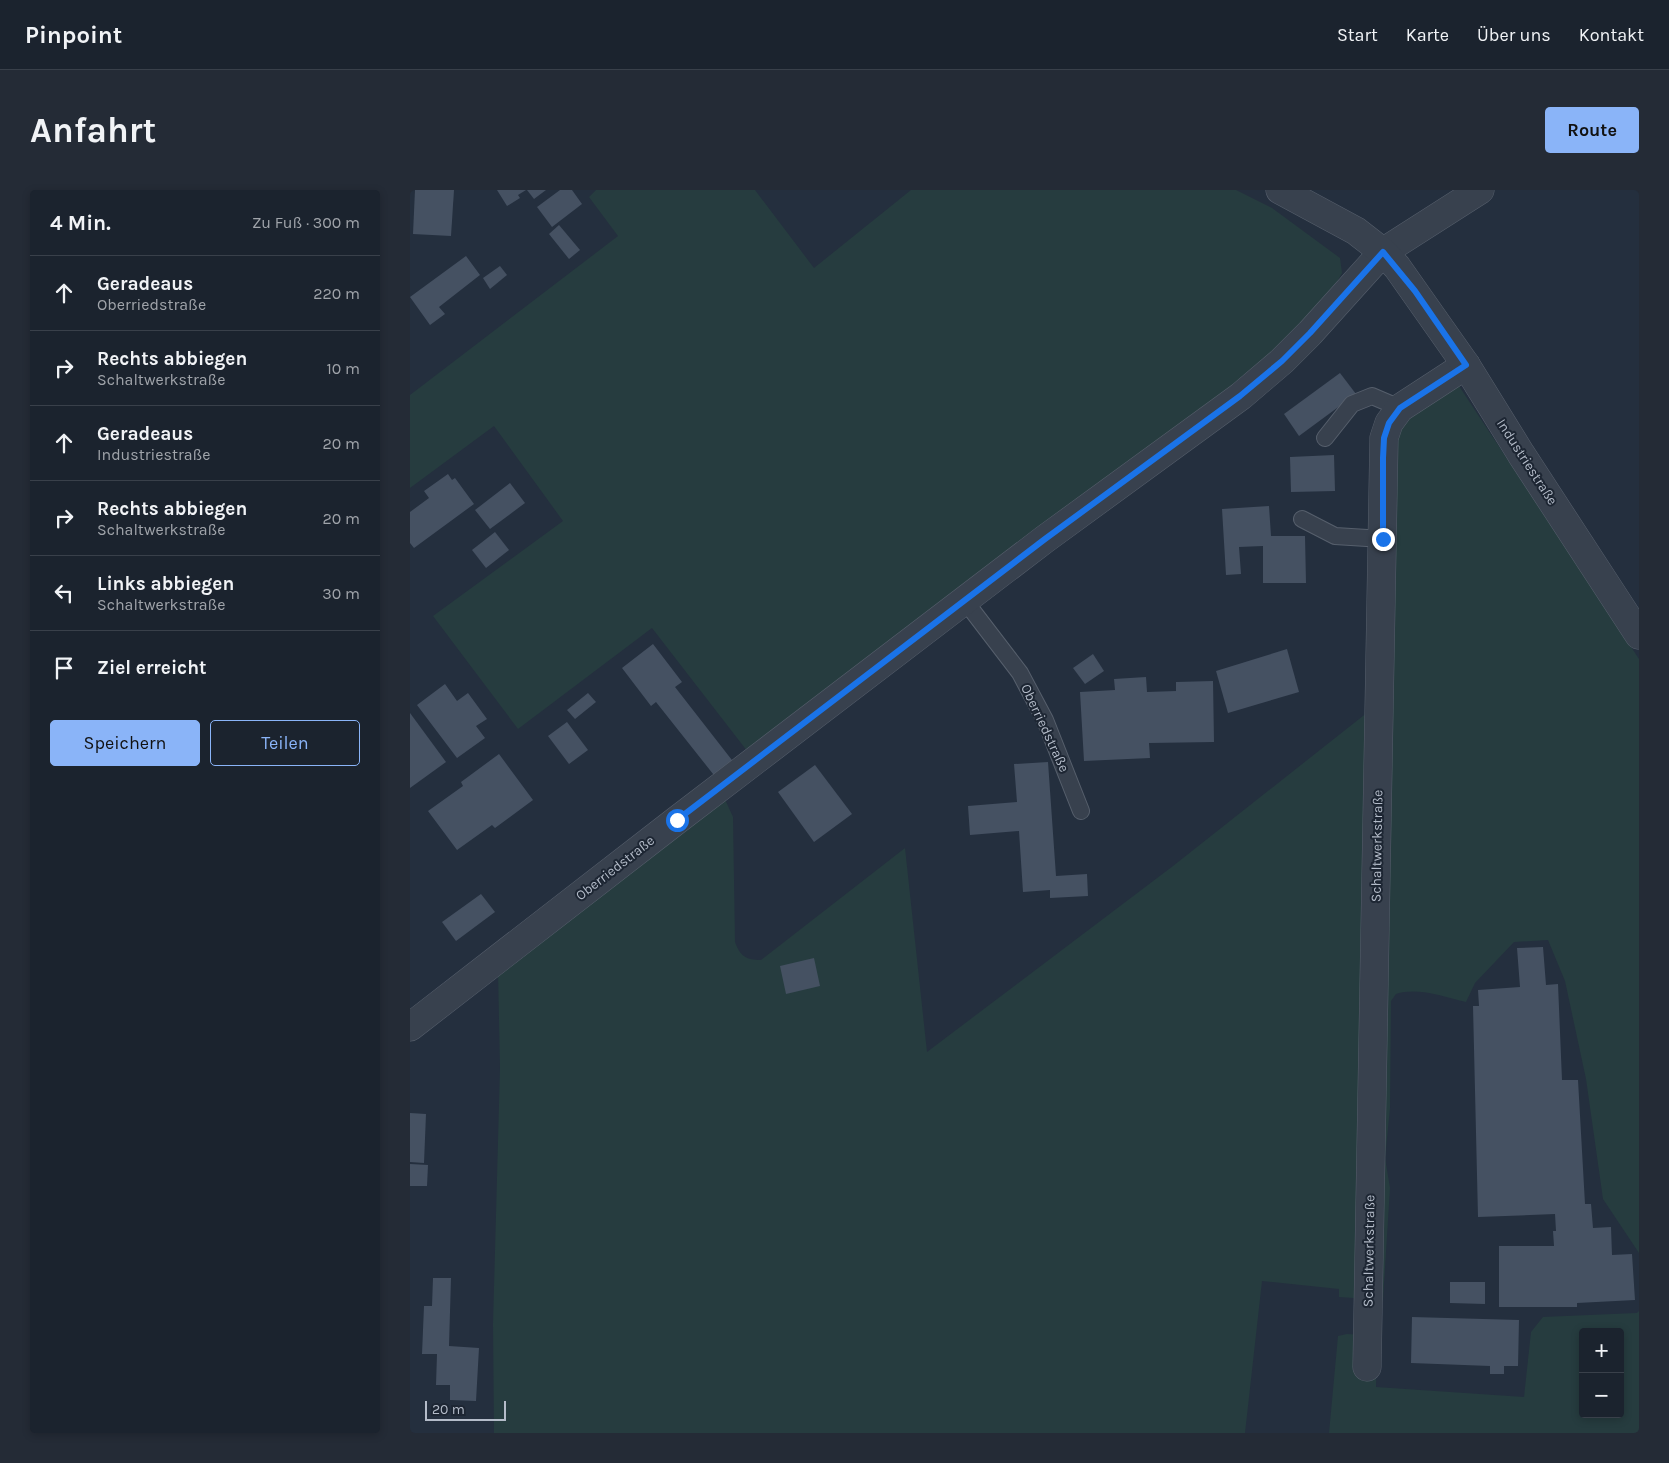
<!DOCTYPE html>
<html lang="de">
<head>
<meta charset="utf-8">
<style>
	:root { --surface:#1b232e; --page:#242b36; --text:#f1f3f6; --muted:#a0a4aa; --line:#39404a; --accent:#8ab4f8 }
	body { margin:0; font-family:Karla,sans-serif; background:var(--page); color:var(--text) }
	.controls { position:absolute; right:15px; bottom:15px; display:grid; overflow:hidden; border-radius:5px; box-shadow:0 2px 8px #0003 }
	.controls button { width:45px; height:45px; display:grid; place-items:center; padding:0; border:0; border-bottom:1px solid var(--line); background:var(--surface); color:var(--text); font:25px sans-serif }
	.scale { position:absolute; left:15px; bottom:12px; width:81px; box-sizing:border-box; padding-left:5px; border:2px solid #b4bcc9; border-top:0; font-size:14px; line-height:18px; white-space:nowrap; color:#b4bcc9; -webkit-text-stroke:4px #1d2633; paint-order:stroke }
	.stop { position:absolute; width:15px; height:15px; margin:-11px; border:4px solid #1a73e8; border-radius:50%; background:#fff }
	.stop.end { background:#1a73e8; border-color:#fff; box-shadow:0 1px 5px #0008 }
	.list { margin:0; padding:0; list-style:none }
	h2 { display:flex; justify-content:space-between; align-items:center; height:65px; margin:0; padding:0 20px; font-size:21px }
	h2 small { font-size:16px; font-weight:400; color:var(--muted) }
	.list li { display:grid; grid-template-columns:32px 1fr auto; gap:15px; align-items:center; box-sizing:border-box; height:75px; padding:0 20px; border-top:1px solid var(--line) }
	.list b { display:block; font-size:19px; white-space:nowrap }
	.list p { margin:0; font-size:16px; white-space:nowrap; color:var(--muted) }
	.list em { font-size:16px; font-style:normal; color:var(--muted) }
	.actions { display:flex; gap:10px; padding:15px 20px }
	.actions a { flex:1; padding:11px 0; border:1px solid var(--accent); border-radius:5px; text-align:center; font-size:18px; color:var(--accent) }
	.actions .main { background:var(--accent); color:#111 }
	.icon { flex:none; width:28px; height:28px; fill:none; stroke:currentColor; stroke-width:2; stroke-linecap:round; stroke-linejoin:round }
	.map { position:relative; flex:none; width:1229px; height:1243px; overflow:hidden; border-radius:5px }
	header { display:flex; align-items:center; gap:30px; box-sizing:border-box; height:70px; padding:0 25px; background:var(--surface); border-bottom:1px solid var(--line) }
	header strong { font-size:24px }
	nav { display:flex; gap:28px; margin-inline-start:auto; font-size:18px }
	.intro { display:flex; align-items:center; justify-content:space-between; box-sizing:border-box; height:120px; padding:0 30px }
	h1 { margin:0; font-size:35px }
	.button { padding:12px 22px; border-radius:5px; background:var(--accent); color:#111; font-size:18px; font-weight:700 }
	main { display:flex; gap:30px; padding:0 30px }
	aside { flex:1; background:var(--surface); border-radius:5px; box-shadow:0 2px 8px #0003 }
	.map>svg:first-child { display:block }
	.green { fill:#263c3f; fill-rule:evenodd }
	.building { fill:#455162 }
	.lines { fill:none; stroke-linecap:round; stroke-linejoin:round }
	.service-casing { stroke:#565f6c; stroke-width:18 }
	.minor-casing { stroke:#565f6c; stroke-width:29 }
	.tertiary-casing { stroke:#565f6c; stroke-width:29 }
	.service { stroke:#38414e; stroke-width:16 }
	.minor { stroke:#38414e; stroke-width:28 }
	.tertiary { stroke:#38414e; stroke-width:28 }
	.route { stroke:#1a73e8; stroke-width:6 }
	.labels { text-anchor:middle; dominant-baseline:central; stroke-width:4; stroke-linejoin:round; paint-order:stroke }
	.street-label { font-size:14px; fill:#b4bcc9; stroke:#1d2633 }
</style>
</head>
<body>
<header>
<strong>Pinpoint</strong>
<nav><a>Start</a><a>Karte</a><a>Über uns</a><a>Kontakt</a></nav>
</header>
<div class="intro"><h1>Anfahrt</h1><a class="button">Route</a></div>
<main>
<aside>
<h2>4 Min.<small>Zu Fuß · 300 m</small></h2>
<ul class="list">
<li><svg class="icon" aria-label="ahead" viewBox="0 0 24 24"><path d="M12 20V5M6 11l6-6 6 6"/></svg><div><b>Geradeaus</b><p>Oberriedstraße</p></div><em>220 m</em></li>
<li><svg class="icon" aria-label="right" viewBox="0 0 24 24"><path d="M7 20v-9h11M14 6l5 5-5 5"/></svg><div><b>Rechts abbiegen</b><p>Schaltwerkstraße</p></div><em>10 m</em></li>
<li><svg class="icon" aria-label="ahead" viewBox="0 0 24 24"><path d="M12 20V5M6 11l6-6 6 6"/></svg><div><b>Geradeaus</b><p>Industriestraße</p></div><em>20 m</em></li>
<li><svg class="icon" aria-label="right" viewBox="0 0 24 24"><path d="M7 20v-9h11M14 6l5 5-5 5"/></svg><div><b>Rechts abbiegen</b><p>Schaltwerkstraße</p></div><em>20 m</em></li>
<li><svg class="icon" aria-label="left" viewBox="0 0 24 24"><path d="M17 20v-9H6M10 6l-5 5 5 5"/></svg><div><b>Links abbiegen</b><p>Schaltwerkstraße</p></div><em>30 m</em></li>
<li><svg class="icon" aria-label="arrive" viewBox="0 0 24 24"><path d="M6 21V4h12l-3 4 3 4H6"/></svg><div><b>Ziel erreicht</b></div></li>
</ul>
<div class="actions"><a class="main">Speichern</a><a>Teilen</a></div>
</aside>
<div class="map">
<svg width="1229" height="1243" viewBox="0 0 1229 1243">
	<rect width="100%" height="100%" fill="#242f3e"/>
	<g class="green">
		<polygon points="186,0 345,0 404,78 501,0 826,0 862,18 930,68 932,83 927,92 856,173 341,566 242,438 108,539 23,426 153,331 84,236 0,298 0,205 208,46 179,7"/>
		<path d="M1049,196L1229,469V1063L1193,1009L1176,889L1155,791L1138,750L1104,752L1065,793L1056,812C1034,807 1008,797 986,804L981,811L980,918L975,968L980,998L973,1110L929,1107V1099L852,1091L835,1243H84L83,1134L90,878L88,780L313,605L323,627L325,752C330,766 336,770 351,770L495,658L517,862L763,676L977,507L981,318L989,240L998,228L1015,214Z"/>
		<path d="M1229,1121V1243H919L928,1146L937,1144L967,1146L966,1197L1114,1207L1121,1142L1133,1127L1227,1123ZM1173,1142H1210V1224H1173Z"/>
	</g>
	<g class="building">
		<polygon points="5,0 44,0 41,46 3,44"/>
		<polygon points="87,0 116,0 108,5 110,8 97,16"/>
		<polygon points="117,0 136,0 124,9"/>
		<polygon points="150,0 162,0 172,14 142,37 127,17"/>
		<polygon points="149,35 170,60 159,69 139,44"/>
		<polygon points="56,66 70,85 29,117 35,124 20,135 0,107"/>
		<polygon points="90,76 97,85 80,99 73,88"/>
		<polygon points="930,183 946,204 889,246 874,224"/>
		<polygon points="924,265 925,301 881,302 880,267"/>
		<polygon points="38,284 42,290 45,288 64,314 4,358 0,353 0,322 19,308 14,301"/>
		<polygon points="100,293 115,313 80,339 65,320"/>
		<polygon points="859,316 861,346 895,346 896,393 853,393 853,356 829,357 831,384 816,385 812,319"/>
		<polygon points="85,342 99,360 76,378 62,360"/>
		<polygon points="243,454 272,492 265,497 325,574 307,589 246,512 241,516 212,478"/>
		<polygon points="877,459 889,502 818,523 806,481"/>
		<polygon points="683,464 694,481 675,494 663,478"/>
		<polygon points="736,487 737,502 766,501 766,492 803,491 804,552 739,553 740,568 674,571 670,502 705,500 704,489"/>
		<polygon points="35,494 47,511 58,503 77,529 66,536 75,548 47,568 7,515"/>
		<polygon points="178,503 186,512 165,529 157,520"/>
		<polygon points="0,523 36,572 0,598"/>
		<polygon points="157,532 178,560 159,574 138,546"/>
		<polygon points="89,564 123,610 85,638 82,635 47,660 18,621 53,596 51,592"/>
		<polygon points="638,572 646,686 677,684 678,706 640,708 640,700 613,702 609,641 560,645 558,616 607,612 604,574"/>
		<polygon points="405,575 442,624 404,652 368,602"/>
		<polygon points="71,704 85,722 46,751 32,732"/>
		<polygon points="1133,757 1136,795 1148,794 1152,890 1168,890 1175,1014 1181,1014 1183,1038 1201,1037 1202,1065 1222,1064 1225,1110 1167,1113 1167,1117 1089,1117 1089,1056 1144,1056 1143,1041 1146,1041 1145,1024 1068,1027 1063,816 1069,816 1068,800 1110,797 1107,758"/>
		<polygon points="404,768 410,796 376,804 370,776"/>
		<polygon points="0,923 16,924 14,973 0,972"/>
		<polygon points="0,974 18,975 17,996 0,996"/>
		<polygon points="23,1088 41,1088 39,1156 69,1158 66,1211 40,1210 40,1195 26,1195 27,1164 12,1164 14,1116 22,1116"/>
		<polygon points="1040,1092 1075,1092 1075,1114 1040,1113"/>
		<polygon points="1002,1127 1109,1130 1108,1176 1094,1176 1094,1184 1080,1184 1080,1176 1001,1173"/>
	</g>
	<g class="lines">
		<defs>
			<g id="service">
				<polyline points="915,248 942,214 962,206 990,218"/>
				<polyline points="892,329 925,346 973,349"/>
				<polyline points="555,411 610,483 635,530 671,621"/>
			</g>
			<g id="minor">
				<polyline points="0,837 267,630 635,349 831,206 872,171 900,143 973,62 1070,0"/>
				<polyline points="957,1177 974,248 979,233 990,218 1056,175"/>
			</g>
			<polyline id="tertiary" points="870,0 946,41 973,62 987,77 1056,175 1111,264 1229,445"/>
		</defs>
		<use href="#service" class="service-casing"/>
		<use href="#minor" class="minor-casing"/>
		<use href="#tertiary" class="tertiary-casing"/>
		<use href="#service" class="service"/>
		<use href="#minor" class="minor"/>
		<use href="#tertiary" class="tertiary"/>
	</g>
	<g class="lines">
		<polyline class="route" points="267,630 635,349 830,206 872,171 900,143 973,62 1005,101 1056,175 990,218 979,233 974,248 973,268 973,349"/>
	</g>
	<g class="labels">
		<g class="street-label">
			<text transform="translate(1117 272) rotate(57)">Industriestraße</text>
			<text transform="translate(635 538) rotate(65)">Oberriedstraße</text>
			<text transform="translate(967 656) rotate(-89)">Schaltwerkstraße</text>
			<text transform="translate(205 678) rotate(-38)">Oberriedstraße</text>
			<text transform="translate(959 1061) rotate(-89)">Schaltwerkstraße</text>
		</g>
	</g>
</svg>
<div class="controls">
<button>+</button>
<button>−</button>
</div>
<div class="scale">20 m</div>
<div class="stop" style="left:267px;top:630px"></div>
<div class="stop end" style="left:973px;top:349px"></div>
</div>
</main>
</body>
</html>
